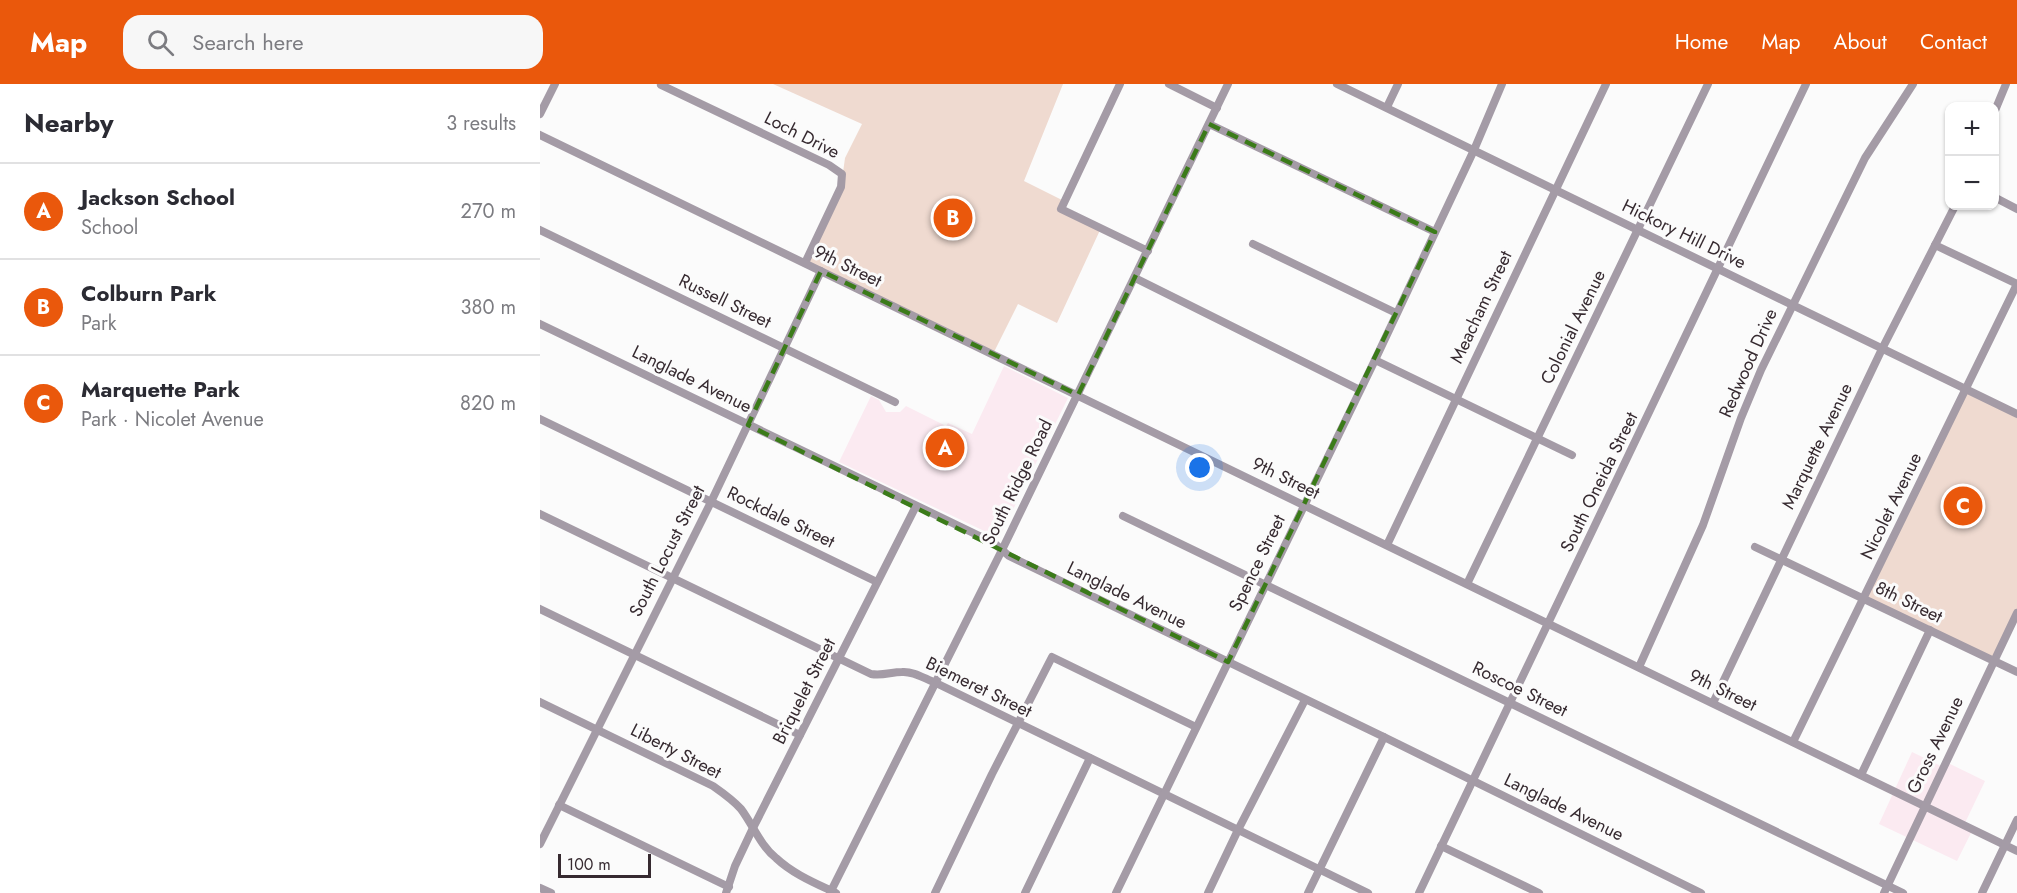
<!DOCTYPE html>
<html lang="en">
<head>
<meta charset="utf-8">
<style>
	:root { --surface:#fff; --page:#f7f7f7; --text:#2b2b33; --muted:#7c7c81; --line:#e1e1e2; --accent:#ea580c }
	body { margin:0; font-family:Jost,sans-serif; background:var(--page); color:var(--text) }
	.controls { position:absolute; right:18px; top:18px; display:grid; overflow:hidden; border-radius:12px; box-shadow:0 2px 4px #0004 }
	.controls button { width:54px; height:54px; display:grid; place-items:center; padding:0; border:0; border-bottom:2px solid var(--line); background:var(--surface); color:var(--text); font:30px sans-serif }
	.scale { position:absolute; left:18px; bottom:15px; width:93px; box-sizing:border-box; padding-left:6px; border:3px solid #362a30; border-top:0; font-size:16px; line-height:21px; white-space:nowrap; color:#362a30; -webkit-text-stroke:4px #fbfbfb; paint-order:stroke }
	.you { position:absolute; left:660px; top:384px; width:21px; height:21px; margin:-15px; border:4px solid #fff; border-radius:50%; background:#1a73e8; box-shadow:0 0 0 9px #1a73e833 }
	.badge { display:grid; place-items:center; width:39px; height:39px; border-radius:50%; background:var(--accent); color:#fff; font-size:20px; font-weight:700 }
	.pin { position:absolute; translate:-50% -50%; border:3px solid #fff; box-shadow:0 2px 6px #0006 }
	.list { margin:0; padding:0; list-style:none }
	h2 { display:flex; justify-content:space-between; align-items:center; height:78px; margin:0; padding:0 24px; font-size:26px }
	h2 small { font-size:20px; font-weight:400; color:var(--muted) }
	.list li { display:grid; grid-template-columns:39px 1fr auto; gap:18px; align-items:center; box-sizing:border-box; height:96px; padding:0 24px; border-top:2px solid var(--line) }
	.list b { display:block; font-size:22px; white-space:nowrap }
	.list p { margin:0; font-size:20px; white-space:nowrap; color:var(--muted) }
	.list em { font-size:20px; font-style:normal; color:var(--muted) }
	.icon { flex:none; width:33px; height:33px; fill:none; stroke:currentColor; stroke-width:2; stroke-linecap:round; stroke-linejoin:round }
	.map { position:relative; flex:none; width:1477px; height:809px; overflow:hidden }
	header { display:flex; align-items:center; gap:36px; box-sizing:border-box; height:84px; padding:0 30px; background:var(--accent); color:#fff }
	header strong { font-size:28px }
	nav { display:flex; gap:33px; margin-inline-start:auto; font-size:21px }
	.search { width:420px; height:54px; background:var(--page); display:flex; align-items:center; gap:15px; box-sizing:border-box; padding:0 21px; border-radius:18px; color:var(--muted); font-size:22px }
	main { display:flex }
	aside { flex:1; background:var(--surface) }
	.map>svg:first-child { display:block }
	.built { fill:#fbeaf1 }
	.green { fill:#efdad0 }
	.lines { fill:none; stroke-linecap:round; stroke-linejoin:round }
	.minor { stroke:#a49ba6; stroke-width:8 }
	.marked { fill:none; stroke:#3b7b19; stroke-width:4.5; stroke-dasharray:12 8; stroke-linejoin:round }
	.labels { text-anchor:middle; dominant-baseline:central; stroke-width:6; stroke-linejoin:round; paint-order:stroke }
	.street-label { font-size:18px; fill:#362a30; stroke:#fbfbfb }
</style>
</head>
<body>
<header>
<strong>Map</strong>
<div class="search"><svg class="icon" aria-label="search" viewBox="0 0 24 24"><circle cx="10" cy="10" r="6"/><path d="M15 15l6 6"/></svg>Search here</div>
<nav><a>Home</a><a>Map</a><a>About</a><a>Contact</a></nav>
</header>
<main>
<aside>
<h2>Nearby<small>3 results</small></h2>
<ul class="list">
<li><span class="badge">A</span><div><b>Jackson School</b><p>School</p></div><em>270 m</em></li>
<li><span class="badge">B</span><div><b>Colburn Park</b><p>Park</p></div><em>380 m</em></li>
<li><span class="badge">C</span><div><b>Marquette Park</b><p>Park · Nicolet Avenue</p></div><em>820 m</em></li>
</ul>
</aside>
<div class="map">
<svg width="1477" height="809" viewBox="0 0 1477 809">
	<rect width="100%" height="100%" fill="#fbfbfb"/>
	<g class="built">
		<polygon points="464,282 528,314 459,454 299,378 331,312 339,316 346,328 360,328 366,322 406,342 408,339 432,350"/>
		<polygon points="1372,668 1403,683 1406,678 1445,697 1424,741 1433,745 1417,777 1339,740"/>
	</g>
	<g class="green">
		<polygon points="233,0 523,0 484,97 524,117 521,124 561,144 517,239 478,220 453,270 265,179 301,103 305,74 322,40"/>
		<polygon points="1427,305 1477,330 1477,529 1454,577 1324,514"/>
	</g>
	<g class="lines">
		<g class="minor">
			<polyline points="122,0 121,1 289,81 302,90 301,103 265,179"/>
			<polyline points="580,0 521,125 608,167"/>
			<polyline points="629,0 677,24"/>
			<polyline points="797,0 1477,330"/>
			<polyline points="847,23 858,0"/>
			<polyline points="1454,29 1466,0"/>
			<polyline points="0,30 15,0"/>
			<polyline points="669,40 895,148"/>
			<polyline points="0,51 1477,767"/>
			<polyline points="1454,113 1477,125"/>
			<polyline points="0,146 355,318"/>
			<polyline points="713,160 856,229"/>
			<polyline points="1395,161 1477,200"/>
			<polyline points="595,194 820,306"/>
			<polyline points="0,240 454,459 469,472 844,653 1161,809"/>
			<polyline points="835,276 1032,371"/>
			<polyline points="0,335 337,498"/>
			<path d="M0,430L331,590C343,592 351,588 362,588C374,587 385,595 396,599L828,809"/>
			<polyline points="583,432 1363,809"/>
			<polyline points="847,461 1066,0"/>
			<polyline points="1215,463 1477,588"/>
			<polyline points="927,500 1168,0"/>
			<polyline points="0,525 260,651"/>
			<polyline points="1099,583 1163,441 1201,334 1221,286 1325,74 1373,0"/>
			<path d="M0,618L173,702C183,709 193,716 201,725C213,741 220,761 236,774C253,790 275,799 296,809"/>
			<polyline points="1173,619 1342,265 1415,122"/>
			<polyline points="1253,658 1477,200"/>
			<polyline points="1321,691 1390,546"/>
			<polyline points="19,721 189,803"/>
			<polyline points="0,760 171,418 281,187"/>
			<polyline points="901,762 999,809"/>
			<polyline points="0,804 11,809"/>
			<polyline points="186,809 195,782 213,744 376,422"/>
			<polyline points="290,809 462,466 688,0"/>
			<polyline points="395,809 452,690 512,573 656,643"/>
			<polyline points="485,809 550,674"/>
			<polyline points="576,809 835,276 934,66 962,0"/>
			<polyline points="668,809 698,746 765,616"/>
			<polyline points="768,809 844,653"/>
			<polyline points="879,809 1266,0"/>
			<polyline points="1344,809 1477,529"/>
			<polyline points="1442,809 1477,736"/>
		</g>
	</g>
	<path class="marked" d="M669,40L895,148L688,578L208,341L281,187L538,311Z"/>
	<g class="labels">
		<g class="street-label">
			<text transform="translate(262 51) rotate(27)">Loch Drive</text>
			<text transform="translate(1144 150) rotate(26)">Hickory Hill Drive</text>
			<text transform="translate(308 182) rotate(26)">9th Street</text>
			<text transform="translate(185 217) rotate(26)">Russell Street</text>
			<text transform="translate(941 223) rotate(-65)">Meacham Street</text>
			<text transform="translate(1033 243) rotate(-64)">Colonial Avenue</text>
			<text transform="translate(1208 279) rotate(-66)">Redwood Drive</text>
			<text transform="translate(152 295) rotate(26)">Langlade Avenue</text>
			<text transform="translate(1277 362) rotate(-64)">Marquette Avenue</text>
			<text transform="translate(746 394) rotate(26)">9th Street</text>
			<text transform="translate(477 398) rotate(-64)">South Ridge Road</text>
			<text transform="translate(1059 398) rotate(-64)">South Oneida Street</text>
			<text transform="translate(1351 422) rotate(-64)">Nicolet Avenue</text>
			<text transform="translate(241 433) rotate(26)">Rockdale Street</text>
			<text transform="translate(127 467) rotate(-63)">South Locust Street</text>
			<text transform="translate(717 479) rotate(-64)">Spence Street</text>
			<text transform="translate(587 511) rotate(26)">Langlade Avenue</text>
			<text transform="translate(1369 518) rotate(26)">8th Street</text>
			<text transform="translate(439 603) rotate(26)">Biemeret Street</text>
			<text transform="translate(980 605) rotate(26)">Roscoe Street</text>
			<text transform="translate(1183 606) rotate(26)">9th Street</text>
			<text transform="translate(264 607) rotate(-63)">Briquelet Street</text>
			<text transform="translate(1395 661) rotate(-64)">Gross Avenue</text>
			<text transform="translate(136 667) rotate(27)">Liberty Street</text>
			<text transform="translate(1024 723) rotate(26)">Langlade Avenue</text>
		</g>
	</g>
</svg>
<div class="controls">
<button>+</button>
<button>−</button>
</div>
<div class="scale">100 m</div>
<div class="you"></div>
<div class="pin badge" style="left:405px;top:364px">A</div>
<div class="pin badge" style="left:413px;top:134px">B</div>
<div class="pin badge" style="left:1423px;top:422px">C</div>
</div>
</main>
</body>
</html>
